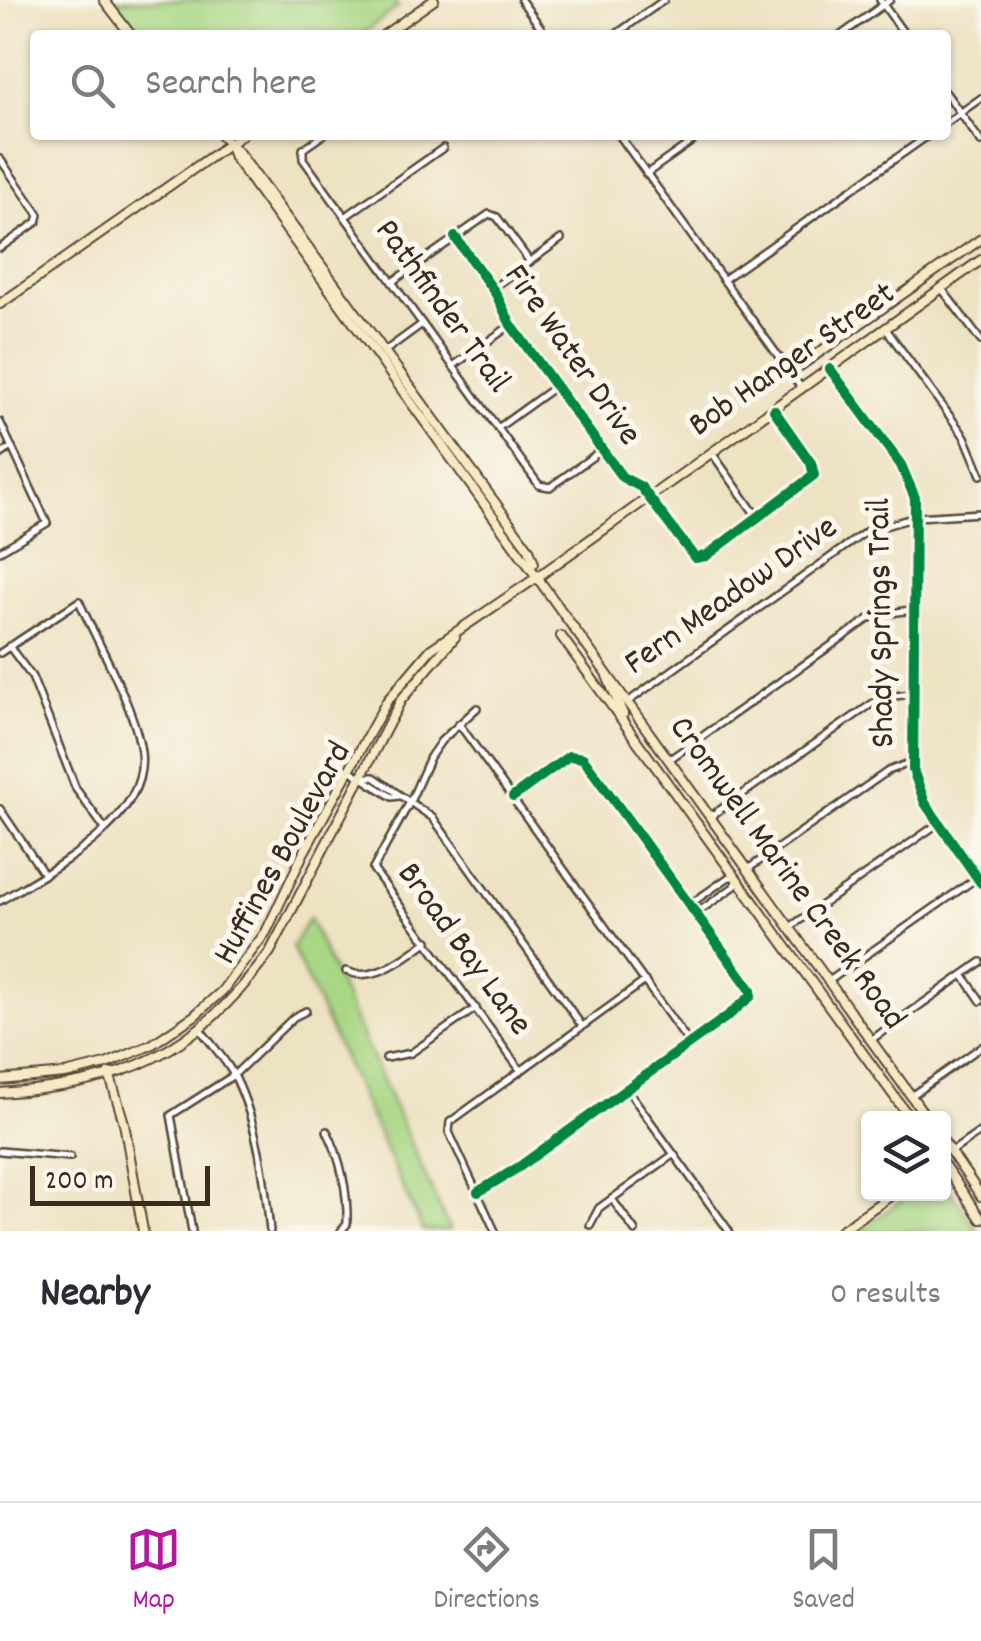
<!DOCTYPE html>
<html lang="en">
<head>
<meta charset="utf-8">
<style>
	:root { --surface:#fff; --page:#f7f7f7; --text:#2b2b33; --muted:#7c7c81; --line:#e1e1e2; --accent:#b5179e }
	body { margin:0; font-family:Dekko,sans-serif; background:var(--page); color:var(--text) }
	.controls { position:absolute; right:30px; bottom:30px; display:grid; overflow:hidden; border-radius:10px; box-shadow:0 2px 8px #0004 }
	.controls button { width:90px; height:90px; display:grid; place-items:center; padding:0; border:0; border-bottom:2px solid var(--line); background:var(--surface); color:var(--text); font:50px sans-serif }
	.scale { position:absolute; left:30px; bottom:25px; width:180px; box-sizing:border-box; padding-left:10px; border:5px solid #3b2a1e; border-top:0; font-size:28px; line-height:35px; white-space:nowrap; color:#3b2a1e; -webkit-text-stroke:8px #fbf7ec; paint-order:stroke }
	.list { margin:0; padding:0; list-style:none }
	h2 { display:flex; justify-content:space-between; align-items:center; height:130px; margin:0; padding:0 40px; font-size:42px }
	h2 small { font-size:32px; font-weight:400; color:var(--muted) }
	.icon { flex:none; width:55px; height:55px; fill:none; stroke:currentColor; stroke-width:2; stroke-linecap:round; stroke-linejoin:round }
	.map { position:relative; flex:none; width:981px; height:1231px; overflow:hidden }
	.search { position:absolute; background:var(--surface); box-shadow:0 2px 8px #0004; left:30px; right:30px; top:30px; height:110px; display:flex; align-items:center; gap:25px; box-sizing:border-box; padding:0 35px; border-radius:10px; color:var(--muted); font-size:38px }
	.sheet { height:270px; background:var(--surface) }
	nav { display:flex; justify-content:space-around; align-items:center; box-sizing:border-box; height:140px; border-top:2px solid var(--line); background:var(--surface); font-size:28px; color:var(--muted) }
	nav a { display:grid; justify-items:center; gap:5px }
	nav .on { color:var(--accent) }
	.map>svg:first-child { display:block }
	.green { fill:#a9d785; stroke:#728052; stroke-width:2.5 }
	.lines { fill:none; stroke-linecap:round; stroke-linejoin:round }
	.street-casing { stroke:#564637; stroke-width:10 }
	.secondary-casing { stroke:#564637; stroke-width:12 }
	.street { stroke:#fff; stroke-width:5 }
	.secondary { stroke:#f7e9c3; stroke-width:8 }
	.cycleway-casing { stroke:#fbf7ec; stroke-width:16 }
	.cycleway { stroke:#00873e; stroke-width:10 }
	.labels { text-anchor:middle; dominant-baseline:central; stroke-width:10; stroke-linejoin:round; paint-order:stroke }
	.street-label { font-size:35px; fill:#3b2a1e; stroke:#fbf7ec }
</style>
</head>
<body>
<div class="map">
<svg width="981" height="1231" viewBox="0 0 981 1231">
	<rect width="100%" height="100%" fill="#fbf7ec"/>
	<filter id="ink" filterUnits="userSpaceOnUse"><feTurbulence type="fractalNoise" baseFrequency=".01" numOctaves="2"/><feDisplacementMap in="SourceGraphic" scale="20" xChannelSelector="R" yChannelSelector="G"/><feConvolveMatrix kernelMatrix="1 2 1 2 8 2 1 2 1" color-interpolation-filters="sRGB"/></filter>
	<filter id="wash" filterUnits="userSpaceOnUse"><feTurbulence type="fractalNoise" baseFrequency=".0048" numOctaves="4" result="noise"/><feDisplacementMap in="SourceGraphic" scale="40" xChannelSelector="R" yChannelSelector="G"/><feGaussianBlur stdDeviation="2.25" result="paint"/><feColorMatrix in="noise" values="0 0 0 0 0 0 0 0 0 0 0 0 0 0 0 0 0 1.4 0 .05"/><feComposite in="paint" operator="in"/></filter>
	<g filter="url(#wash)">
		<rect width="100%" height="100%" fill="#ede2c2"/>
		<g class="green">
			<polygon points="113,0 393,0 398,7 361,35 142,35"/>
			<polygon points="309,918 448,1226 450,1231 423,1231 292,947"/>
			<polygon points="944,1182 978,1231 858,1231 911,1194 944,1194"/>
		</g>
	</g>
	<g filter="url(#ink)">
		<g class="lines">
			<defs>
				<g id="street">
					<polyline points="521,0 546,35"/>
					<polyline points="880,0 905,35"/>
					<polyline points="615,35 664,0"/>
					<polyline points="841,35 890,0"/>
					<polyline points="946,93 981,142"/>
					<polyline points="946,123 981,98"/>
					<polyline points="323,135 303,149 303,159 539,485 550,487 602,450"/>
					<polyline points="619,135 802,389"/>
					<polyline points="0,159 39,215 37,222 0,248"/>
					<polyline points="646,174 701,135"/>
					<polyline points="345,217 443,148"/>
					<polyline points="455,237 496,294 511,325 622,477 641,487 695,558 706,556 814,475 811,463 774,410"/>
					<polyline points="723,280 929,135"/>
					<polyline points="392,282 489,214 497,217 530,262"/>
					<polyline points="492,289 561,239"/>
					<polyline points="942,289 981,341"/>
					<polyline points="886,329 965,437 981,475"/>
					<polyline points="385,351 422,324"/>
					<polyline points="453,366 511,325"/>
					<polyline points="830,369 901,465 915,498 913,770 925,803 981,883"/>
					<polyline points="0,422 47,523 0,551"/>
					<polyline points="498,428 556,386"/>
					<polyline points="712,453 758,518"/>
					<polyline points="0,455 12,447"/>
					<polyline points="9,646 32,677 76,789 105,829"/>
					<path d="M0,653L79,601C98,644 135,707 141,752C150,821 50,870 0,901"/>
					<polyline points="629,701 867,531 916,517 981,513"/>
					<polyline points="477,708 441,741 430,757 410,802 373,869 521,1071"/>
					<polyline points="459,724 689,1043"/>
					<polyline points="670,759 873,616 916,609"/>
					<polyline points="351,771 392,797 399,796"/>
					<polyline points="362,777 374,777 433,818 582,1026"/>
					<polyline points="0,809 44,874"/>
					<polyline points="711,816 873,703 886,697 911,694"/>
					<polyline points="748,869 888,771 912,762"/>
					<polyline points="689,905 729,877 734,877"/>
					<polyline points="695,914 735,886 737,878"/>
					<polyline points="790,927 939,823"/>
					<path d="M346,971C375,984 406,957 428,941"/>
					<polyline points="963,975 981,1001"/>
					<polyline points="829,981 981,875"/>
					<path d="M200,1029C212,1045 227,1061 236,1079C258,1125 265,1181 270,1231"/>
					<polyline points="871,1040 981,962"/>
					<polyline points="386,1058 411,1053 476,1008"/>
					<polyline points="627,1089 729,1231"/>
					<polyline points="911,1096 981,1047"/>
					<path d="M327,1131C341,1158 348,1193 347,1224L341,1231"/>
					<polyline points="0,1151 70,1157"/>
					<polyline points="951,1152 981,1131"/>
					<polyline points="478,1192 519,1167 729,1015 751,996 751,990 583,758 569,756 513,797"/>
					<polyline points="612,1199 635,1231"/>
					<polyline points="590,1225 599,1208 674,1154"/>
					<polyline points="192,1231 171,1115 234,1075 294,1017 306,1011"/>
					<polyline points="495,1231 449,1132 450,1122 645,981"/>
				</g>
				<g id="secondary">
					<polyline points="104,0 131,35"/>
					<polyline points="384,35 434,0"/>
					<polyline points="221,135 239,153 529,549 534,563"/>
					<polyline points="229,144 234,157 927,1118"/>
					<polyline points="0,304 242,135"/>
					<polyline points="790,373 981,239"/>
					<polyline points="561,636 910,1118"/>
					<polyline points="607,676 623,714"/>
					<polyline points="109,1073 124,1123 143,1231"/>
					<polyline points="0,1080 65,1074 106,1064 151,1045 194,1016 222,991 266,932 304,852 387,701 431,649 539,576 981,260"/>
					<path d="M0,1093C125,1084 194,1055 270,952L401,700L455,637"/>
					<polyline points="944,1142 981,1196"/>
					<polyline points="944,1165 981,1219"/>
					<polyline points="840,1231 893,1194"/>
				</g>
			</defs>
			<use href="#street" class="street-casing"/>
			<use href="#secondary" class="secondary-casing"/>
			<use href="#street" class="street"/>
			<use href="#secondary" class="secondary"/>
			<defs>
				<g id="cycleway">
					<polyline points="455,237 496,294 511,325 622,477 641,487 695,558 706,556 814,475 811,463 774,410"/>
					<polyline points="830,369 901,465 915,498 913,770 925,803 981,883"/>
					<polyline points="478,1192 519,1167 729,1015 751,996 751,990 583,758 569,756 513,797"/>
				</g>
			</defs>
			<use href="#cycleway" class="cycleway-casing"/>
			<use href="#cycleway" class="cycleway"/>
		</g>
	</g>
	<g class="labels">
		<g class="street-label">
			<text transform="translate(441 307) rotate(54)">Pathfinder Trail</text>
			<text transform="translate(571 356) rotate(55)">Fire Water Drive</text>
			<text transform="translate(793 361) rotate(-35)">Bob Hanger Street</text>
			<text transform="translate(732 597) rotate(-35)">Fern Meadow Drive</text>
			<text transform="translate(883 623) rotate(-91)">Shady Springs Trail</text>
			<text transform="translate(284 854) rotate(-61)">Huffines Boulevard</text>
			<text transform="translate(786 874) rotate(54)">Cromwell Marine Creek Road</text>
			<text transform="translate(463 950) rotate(54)">Broad Bay Lane</text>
		</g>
	</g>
</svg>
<div class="controls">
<button><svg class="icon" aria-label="layers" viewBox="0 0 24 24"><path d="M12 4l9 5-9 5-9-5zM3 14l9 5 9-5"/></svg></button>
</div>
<div class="scale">200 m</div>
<div class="search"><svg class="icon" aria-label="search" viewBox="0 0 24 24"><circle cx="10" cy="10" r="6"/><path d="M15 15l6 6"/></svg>Search here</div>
</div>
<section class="sheet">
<h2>Nearby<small>0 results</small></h2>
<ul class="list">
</ul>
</section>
<nav>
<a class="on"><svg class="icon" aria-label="map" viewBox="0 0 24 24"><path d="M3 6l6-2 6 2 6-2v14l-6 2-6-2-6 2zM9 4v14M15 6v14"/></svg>Map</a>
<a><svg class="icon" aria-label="directions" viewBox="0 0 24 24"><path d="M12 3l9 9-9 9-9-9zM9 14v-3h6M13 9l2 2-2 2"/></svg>Directions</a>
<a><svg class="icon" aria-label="saved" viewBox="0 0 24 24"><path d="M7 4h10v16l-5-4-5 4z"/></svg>Saved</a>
</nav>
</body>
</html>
